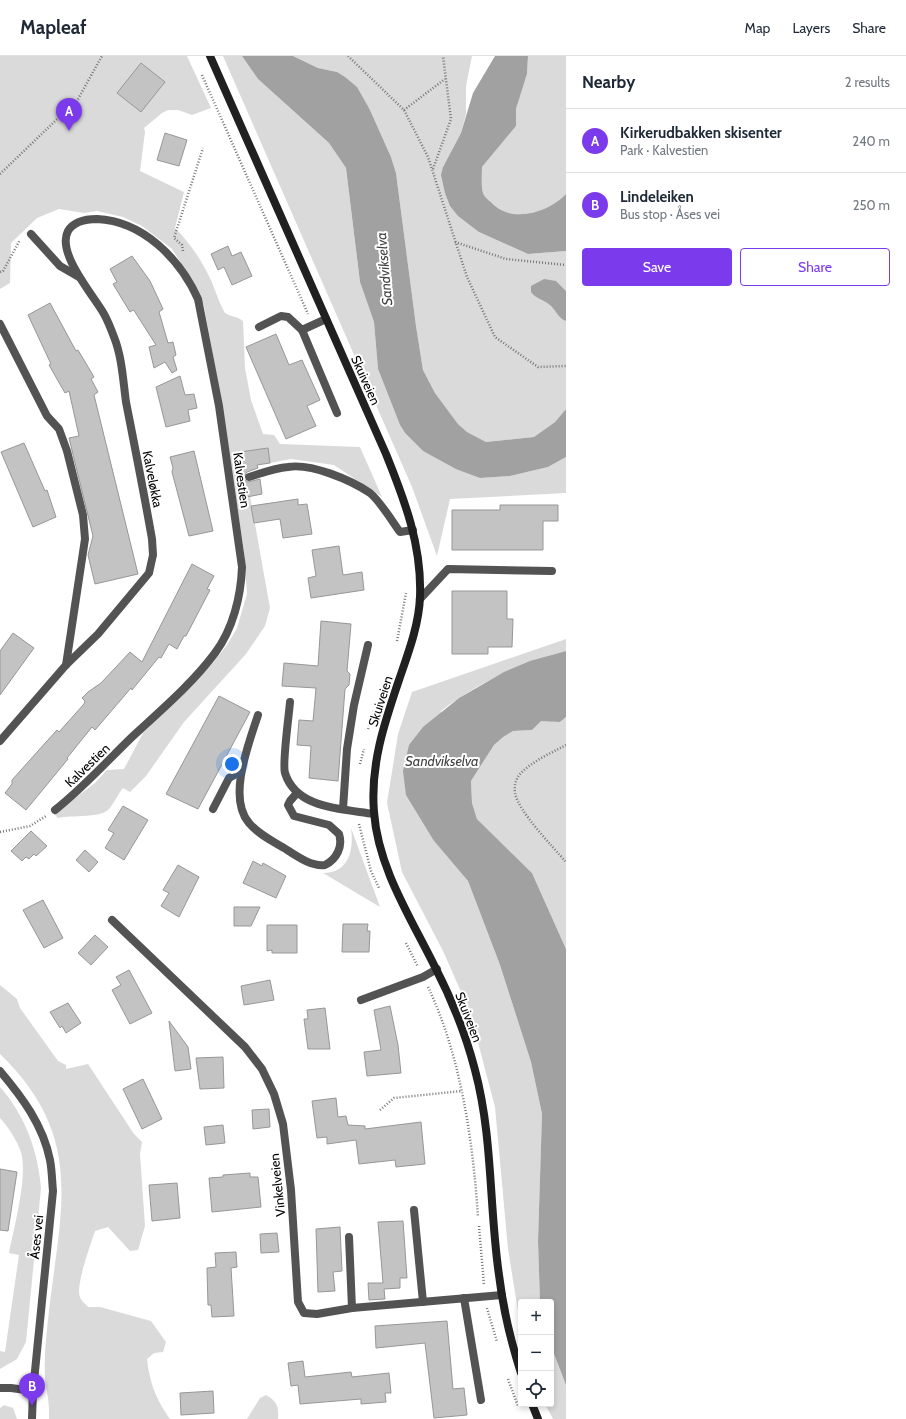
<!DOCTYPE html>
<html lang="en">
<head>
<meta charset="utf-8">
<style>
	:root { --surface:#fff; --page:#f6f6f7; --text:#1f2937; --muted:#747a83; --line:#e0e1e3; --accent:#7c3aed }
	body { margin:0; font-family:Cabin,sans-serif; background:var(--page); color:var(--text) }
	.controls { position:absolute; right:12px; bottom:12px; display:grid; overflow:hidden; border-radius:4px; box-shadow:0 2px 6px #0003 }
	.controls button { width:36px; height:36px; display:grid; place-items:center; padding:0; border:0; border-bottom:1px solid var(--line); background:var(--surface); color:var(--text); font:20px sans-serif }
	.you { position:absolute; left:232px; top:708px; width:14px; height:14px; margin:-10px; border:3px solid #fff; border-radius:50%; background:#1a73e8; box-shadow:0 0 0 6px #1a73e833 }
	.badge { display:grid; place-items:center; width:26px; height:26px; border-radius:50%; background:var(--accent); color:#fff; font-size:13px; font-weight:700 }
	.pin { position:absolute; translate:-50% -33px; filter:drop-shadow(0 1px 2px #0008) }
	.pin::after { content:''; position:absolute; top:21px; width:14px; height:12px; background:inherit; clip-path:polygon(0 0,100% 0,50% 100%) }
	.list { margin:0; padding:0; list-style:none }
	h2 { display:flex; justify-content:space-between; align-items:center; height:52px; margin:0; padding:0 16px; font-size:17px }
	h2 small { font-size:13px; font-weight:400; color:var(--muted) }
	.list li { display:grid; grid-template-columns:26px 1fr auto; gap:12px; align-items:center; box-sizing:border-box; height:64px; padding:0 16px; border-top:1px solid var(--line) }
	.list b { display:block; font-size:15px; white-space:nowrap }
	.list p { margin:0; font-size:13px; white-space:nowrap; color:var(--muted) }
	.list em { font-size:13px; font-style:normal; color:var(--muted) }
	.actions { display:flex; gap:8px; padding:12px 16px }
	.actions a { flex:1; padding:9px 0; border:1px solid var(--accent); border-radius:4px; text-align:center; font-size:14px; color:var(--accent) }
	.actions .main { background:var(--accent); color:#fff }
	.icon { flex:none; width:22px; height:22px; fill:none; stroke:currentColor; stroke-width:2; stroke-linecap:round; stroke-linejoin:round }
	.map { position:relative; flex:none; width:566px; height:1363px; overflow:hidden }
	header { display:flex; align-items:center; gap:24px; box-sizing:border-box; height:56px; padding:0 20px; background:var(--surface); border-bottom:1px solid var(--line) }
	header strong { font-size:19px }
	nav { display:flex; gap:22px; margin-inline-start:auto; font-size:14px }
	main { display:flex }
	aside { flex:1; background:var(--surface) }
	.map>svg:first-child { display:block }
	.green { fill:#dadada }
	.water { fill:#a1a1a1 }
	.building { fill:#c3c3c3; stroke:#979797 }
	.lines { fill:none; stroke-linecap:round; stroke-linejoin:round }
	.path { stroke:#757575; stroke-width:2.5; stroke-dasharray:1 2; stroke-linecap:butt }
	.service { stroke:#535353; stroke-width:8 }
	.minor { stroke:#535353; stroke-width:8 }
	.secondary { stroke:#202020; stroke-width:8 }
	.labels { text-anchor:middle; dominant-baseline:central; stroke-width:4; stroke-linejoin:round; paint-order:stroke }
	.street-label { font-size:13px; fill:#000; stroke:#fff }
	.water-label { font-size:14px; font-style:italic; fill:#424242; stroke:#fff }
</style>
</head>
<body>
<header>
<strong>Mapleaf</strong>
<nav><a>Map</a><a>Layers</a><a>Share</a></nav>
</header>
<main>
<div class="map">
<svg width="566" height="1363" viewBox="0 0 566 1363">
	<rect width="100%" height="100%" fill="#fff"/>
	<g class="green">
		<path d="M0,0H187L211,52L192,59L178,54H168L162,57L144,72L145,76L140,115L184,136L175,172C189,186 200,202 209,220C215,232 218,245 225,257C231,261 237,260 243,265L245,312L251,344L263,378L274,379L280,388L360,391L382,441L334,409L291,403L270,407L241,396L242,411L240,412L243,441L250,440L270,552L265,570L246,598L184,666L146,720L130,736L123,732C118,738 115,746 109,753C102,762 72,759 58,762L54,758L95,727L107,714L124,713L143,677L212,608L227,589L237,572L247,538L244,495L221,344L204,250L194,227L172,193L142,170L123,161L97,155L84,157L59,153L37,162L11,187L10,227L0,233Z"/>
		<polygon points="223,0 242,0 258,23 329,87 346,112 360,226 374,266 378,313 400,369 405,377 423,395 480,422 510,420 548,411 566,401 566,437 450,443 437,500 412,431"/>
		<polygon points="293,0 472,0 466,30 466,58 461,77 443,111 479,176 528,198 566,195 566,353 555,366 534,381 486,386 467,376 458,368 435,337 423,314 416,270 396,117 391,101 370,54 337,16 318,12"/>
		<path d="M528,0H566V138C548,157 510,168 491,146C488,144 484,140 483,137C481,130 482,119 482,111L516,70V53L527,18Z"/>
		<path d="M566,583V595C520,607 479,626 441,655L434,785L468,825L500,909L531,1006L542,1058L538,1185L540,1246H521V1274L508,1193L495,1051L470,956L443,895L402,816L387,747L398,678L412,636Z"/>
		<polygon points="566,661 566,893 532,817 477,763 472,747 471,725 494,689 503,680 513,675 532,674 541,664 560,666"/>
		<path d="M351,772L380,851L323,817C349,817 354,794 351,772Z"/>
		<path d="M0,929L17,943L20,952L58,1005L66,1009V1013L88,1008L134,1078L142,1086L140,1098L145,1170L138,1194L130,1195L108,1171L95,1175C91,1187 75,1231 80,1241C81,1245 86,1248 88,1251H100L151,1265L166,1286L163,1296L154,1297L147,1303C150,1328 156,1343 170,1363H49C49,1356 49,1349 48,1342C47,1335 45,1328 45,1321C44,1302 46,1282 48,1264C59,1157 88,1083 0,998Z"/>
		<path d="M0,1031C25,1059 38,1095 41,1132L26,1286L17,1303L0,1313V1295L5,1296L19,1199L9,1197C14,1171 28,1121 21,1096C16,1083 9,1072 0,1062Z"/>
		<polygon points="551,1290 566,1329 566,1363 553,1363 545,1348 551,1348"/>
		<path d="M266,1339C277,1345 279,1351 278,1363H247L260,1342Z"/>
		<polygon points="4,1349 13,1352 17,1363 0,1363 0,1352"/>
	</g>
	<g class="water">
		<polygon points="242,0 293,0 318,12 337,16 345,21 357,31 370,54 391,101 396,117 416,270 423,314 435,337 458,368 467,376 486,386 534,381 555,366 566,353 566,401 548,411 510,420 480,422 456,413 423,395 405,377 400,369 378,313 374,266 360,226 346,112 329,87 258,23"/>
		<path d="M495,0H528L527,18L516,53V70L482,111C482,119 481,130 483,137C484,140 488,144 491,146C510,168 548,157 566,138V195L528,198L479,176L458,160L450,150L445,137L441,119L443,111L461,77L473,37Z"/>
		<path d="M544,223L556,225L566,235V265C558,262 556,254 550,249C543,243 536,243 531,236V230Z"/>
		<polygon points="566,595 566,661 560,666 541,665 532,674 513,675 503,681 494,689 471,725 472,747 477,763 532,817 566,893 566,1329 551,1290 551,1246 540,1246 538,1185 542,1058 531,1006 500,909 468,825 434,785 406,739 403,715 409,689 423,671 459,642 504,616 530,605"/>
	</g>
	<g class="building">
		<polygon points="141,7 165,26 141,56 117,37"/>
		<polygon points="165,77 187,84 179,110 157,104"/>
		<polygon points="228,190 232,200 241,196 252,220 232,229 224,211 218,214 211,198"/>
		<polygon points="132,200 150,225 163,253 159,256 168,287 173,286 176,299 173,301 177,314 172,317 165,306 154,312 149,291 156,289 135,256 133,254 130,256 113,228 117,226 110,213"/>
		<polygon points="50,247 76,295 78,294 94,321 91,323 98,336 94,339 138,518 95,528 88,499 93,480 69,382 79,380 69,335 65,337 49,309 51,308 28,259"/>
		<polygon points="276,278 289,309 302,304 320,344 307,350 316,370 286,383 246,291"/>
		<polygon points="180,320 185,339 194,338 197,352 188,354 190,365 166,371 156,331"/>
		<polygon points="24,387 45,435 47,434 56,461 33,471 1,396"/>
		<polygon points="268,392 270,407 257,409 258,412 247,416 244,420 240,396"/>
		<polygon points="194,395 213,475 189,480 172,416 173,412 170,401"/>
		<polygon points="244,423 248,426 260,423 262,438 247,441"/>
		<polygon points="298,443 298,449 307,448 312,478 283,482 280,463 254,467 251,450"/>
		<polygon points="500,449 558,449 558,465 543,465 543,494 452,494 452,454 500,454"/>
		<polygon points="339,490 343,519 362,516 364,534 311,542 308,522 316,520 312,494"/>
		<polygon points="192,508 214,520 207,533 210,534 186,580 184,580 177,593 169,588 161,602 159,601 132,634 131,632 95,674 92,671 67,702 68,703 26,754 5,737 12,728 12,724 47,685 57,674 59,676 84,648 85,645 82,642 88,636 101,627 130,596 142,606"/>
		<polygon points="452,535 507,535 507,563 513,563 512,591 488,591 488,598 452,598"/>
		<polygon points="321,565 351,568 347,615 350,618 349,629 345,633 338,725 309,722 311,690 297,689 299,664 313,665 316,632 282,630 284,607 318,610"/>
		<polygon points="13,577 34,592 0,639 0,595"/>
		<polygon points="219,640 250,656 198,753 166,738"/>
		<polygon points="123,750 148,764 124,804 105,792 114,777 108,774"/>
		<polygon points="31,775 47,790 36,800 34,798 29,803 26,801 22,805 11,795"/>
		<polygon points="85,794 98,806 89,816 76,804"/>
		<polygon points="253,805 262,810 263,807 286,820 276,842 243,827"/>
		<polygon points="178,809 199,821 179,861 161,850 169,837 163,834"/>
		<polygon points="43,844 63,882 44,892 23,854"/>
		<polygon points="234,851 260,851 251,870 234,870"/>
		<polygon points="343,868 368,868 367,875 370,875 369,896 342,896"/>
		<polygon points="267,869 297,869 297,897 272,897 272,894 267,895"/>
		<polygon points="95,879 108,891 91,909 78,897"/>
		<polygon points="129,914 152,957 130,968 112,934 121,929 116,921"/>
		<polygon points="270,924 274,944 244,949 241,930"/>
		<polygon points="68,947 81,967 66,977 62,970 60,972 50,956"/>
		<polygon points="390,950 398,989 401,1017 367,1020 364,996 381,994 374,954"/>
		<polygon points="325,952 330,993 308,993 304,963 308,963 307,954"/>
		<polygon points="169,965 188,991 191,1013 175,1015"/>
		<polygon points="223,1001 224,1032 200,1033 196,1002"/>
		<polygon points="143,1023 162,1063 142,1073 123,1033"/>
		<polygon points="336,1042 338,1061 346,1060 348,1069 365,1070 365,1073 421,1066 425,1108 396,1111 395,1104 359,1108 356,1084 327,1088 327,1081 317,1082 312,1045"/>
		<polygon points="269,1053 270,1071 253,1073 252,1054"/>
		<polygon points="223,1069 225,1087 206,1089 204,1071"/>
		<polygon points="0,1113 17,1116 8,1175 0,1174"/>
		<polygon points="250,1117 250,1121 258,1121 261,1151 212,1156 209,1122 223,1121 223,1119"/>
		<polygon points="177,1127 180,1162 152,1165 149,1129"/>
		<polygon points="403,1165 407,1222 400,1222 400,1232 384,1233 385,1243 369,1244 368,1227 383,1227 378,1166"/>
		<polygon points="340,1171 342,1215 333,1216 335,1235 318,1236 316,1173"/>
		<polygon points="277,1177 279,1196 261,1197 260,1178"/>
		<polygon points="236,1196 237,1211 231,1212 234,1260 212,1261 211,1249 208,1249 207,1212 216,1211 215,1197"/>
		<polygon points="447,1265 453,1333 464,1332 467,1359 434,1362 425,1287 376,1292 375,1270"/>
		<polygon points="303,1305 305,1321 351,1316 352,1321 389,1317 391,1337 385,1337 386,1346 361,1348 361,1343 300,1348 298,1329 291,1330 288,1307"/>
		<polygon points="213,1335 214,1357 181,1359 180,1337"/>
	</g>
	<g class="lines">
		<g class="path">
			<polyline points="348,0 404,54 428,101 467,221 495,281 538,311 566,310"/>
			<polyline points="202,19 308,258"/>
			<polyline points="404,54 445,23"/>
			<polyline points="433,113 451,63 443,0"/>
			<polyline points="0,118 78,43 102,0"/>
			<polyline points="455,186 506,203 566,209"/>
			<polyline points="183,195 182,189 174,182 203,92"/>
			<polyline points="0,216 3,215 20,184"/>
			<polyline points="397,585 406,537"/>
			<polyline points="368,673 374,655"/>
			<path d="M566,689C551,697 533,705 521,717C516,722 514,729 515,737C518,755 553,791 566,806"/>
			<polyline points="360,708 364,693"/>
			<polyline points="359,768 371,815 379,832"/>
			<polyline points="0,776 30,770 46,760"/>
			<polyline points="406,887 418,911"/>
			<path d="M428,931C461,1000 473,1086 478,1161"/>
			<polyline points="380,1054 394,1042 462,1035"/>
			<polyline points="479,1170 484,1229"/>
			<polyline points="487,1252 497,1286"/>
			<polyline points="508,1323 518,1350"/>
		</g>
		<g class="service">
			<polyline points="31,178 60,210 79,221"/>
			<polyline points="259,271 281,260 288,261 302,274 326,263"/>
			<polyline points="302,274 337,357"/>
			<path d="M249,421C262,417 275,412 288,411C311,407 351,424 370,437C380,445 392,465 400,476L413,474"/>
			<polyline points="420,543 448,513 552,515"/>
			<path d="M290,646C289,659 282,708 285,717C296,753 343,753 374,758"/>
			<path d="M258,659C249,687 227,742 249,767C258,778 272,785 284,792C295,799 311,811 325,809C337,803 343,790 339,778L329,769L294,760L288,749L290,745L297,737"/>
			<polyline points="213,753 229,722 241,715"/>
			<polyline points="343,753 347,693 354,649 368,589"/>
			<polyline points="361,944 423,921 437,913"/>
			<polyline points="414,1154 423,1246"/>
			<polyline points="349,1181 352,1252"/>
			<polyline points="464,1242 481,1344"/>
		</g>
		<g class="minor">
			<polyline points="0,268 47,360 59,373 67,395 83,459 85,483 66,609"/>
			<path d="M0,685L66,609L98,578L149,517L153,499L152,483C144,437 135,392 126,346C123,324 122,301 114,281C111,273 108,265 104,258C94,240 56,197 68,175C74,165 87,163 97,163C143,165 180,203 198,243L219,350L242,511C241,540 233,573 215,597C192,628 160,655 132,681C106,706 83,732 55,754"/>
			<polyline points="112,864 245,991 262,1013 274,1038 283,1068 291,1134 298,1246 304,1257 317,1258 352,1252 502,1239"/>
			<path d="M0,1015C22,1041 43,1069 50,1104C52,1114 52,1125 53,1135L33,1335L32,1363"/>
			<polyline points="0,1332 11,1332 33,1335"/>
		</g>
		<g class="secondary">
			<path d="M210,0L386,398C405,445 422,490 420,541C419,568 409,595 400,621C385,665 370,708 374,756C378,812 411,862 435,911C452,944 466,979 475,1014C493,1081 489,1151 499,1219C503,1252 511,1286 521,1317"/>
			<polyline points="532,1348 538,1363"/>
		</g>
	</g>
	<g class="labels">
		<g class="street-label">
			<text transform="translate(366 324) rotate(66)">Skuiveien</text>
			<text transform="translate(153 423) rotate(79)">Kalveløkka</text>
			<text transform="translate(242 424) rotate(82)">Kalvestien</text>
			<text transform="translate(380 645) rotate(-72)">Skuiveien</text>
			<text transform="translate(87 709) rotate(-44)">Kalvestien</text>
			<text transform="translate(469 961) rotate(69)">Skuiveien</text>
			<text transform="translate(277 1129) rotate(-96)">Vinkelveien</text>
			<text transform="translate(36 1181) rotate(-84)">Åses vei</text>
		</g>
		<g class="water-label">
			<text transform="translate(384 213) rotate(-95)">Sandvikselva</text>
			<text x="442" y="705">Sandvikselva</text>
		</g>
	</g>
</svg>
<div class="controls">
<button>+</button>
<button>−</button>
<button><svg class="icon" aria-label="locate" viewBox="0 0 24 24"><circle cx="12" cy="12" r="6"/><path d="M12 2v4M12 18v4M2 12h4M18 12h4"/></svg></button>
</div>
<div class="you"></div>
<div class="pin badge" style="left:69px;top:75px">A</div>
<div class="pin badge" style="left:32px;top:1350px">B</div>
</div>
<aside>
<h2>Nearby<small>2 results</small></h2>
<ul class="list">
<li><span class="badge">A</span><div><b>Kirkerudbakken skisenter</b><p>Park · Kalvestien</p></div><em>240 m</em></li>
<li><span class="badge">B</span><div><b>Lindeleiken</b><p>Bus stop · Åses vei</p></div><em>250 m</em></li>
</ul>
<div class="actions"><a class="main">Save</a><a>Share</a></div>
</aside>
</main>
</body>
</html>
